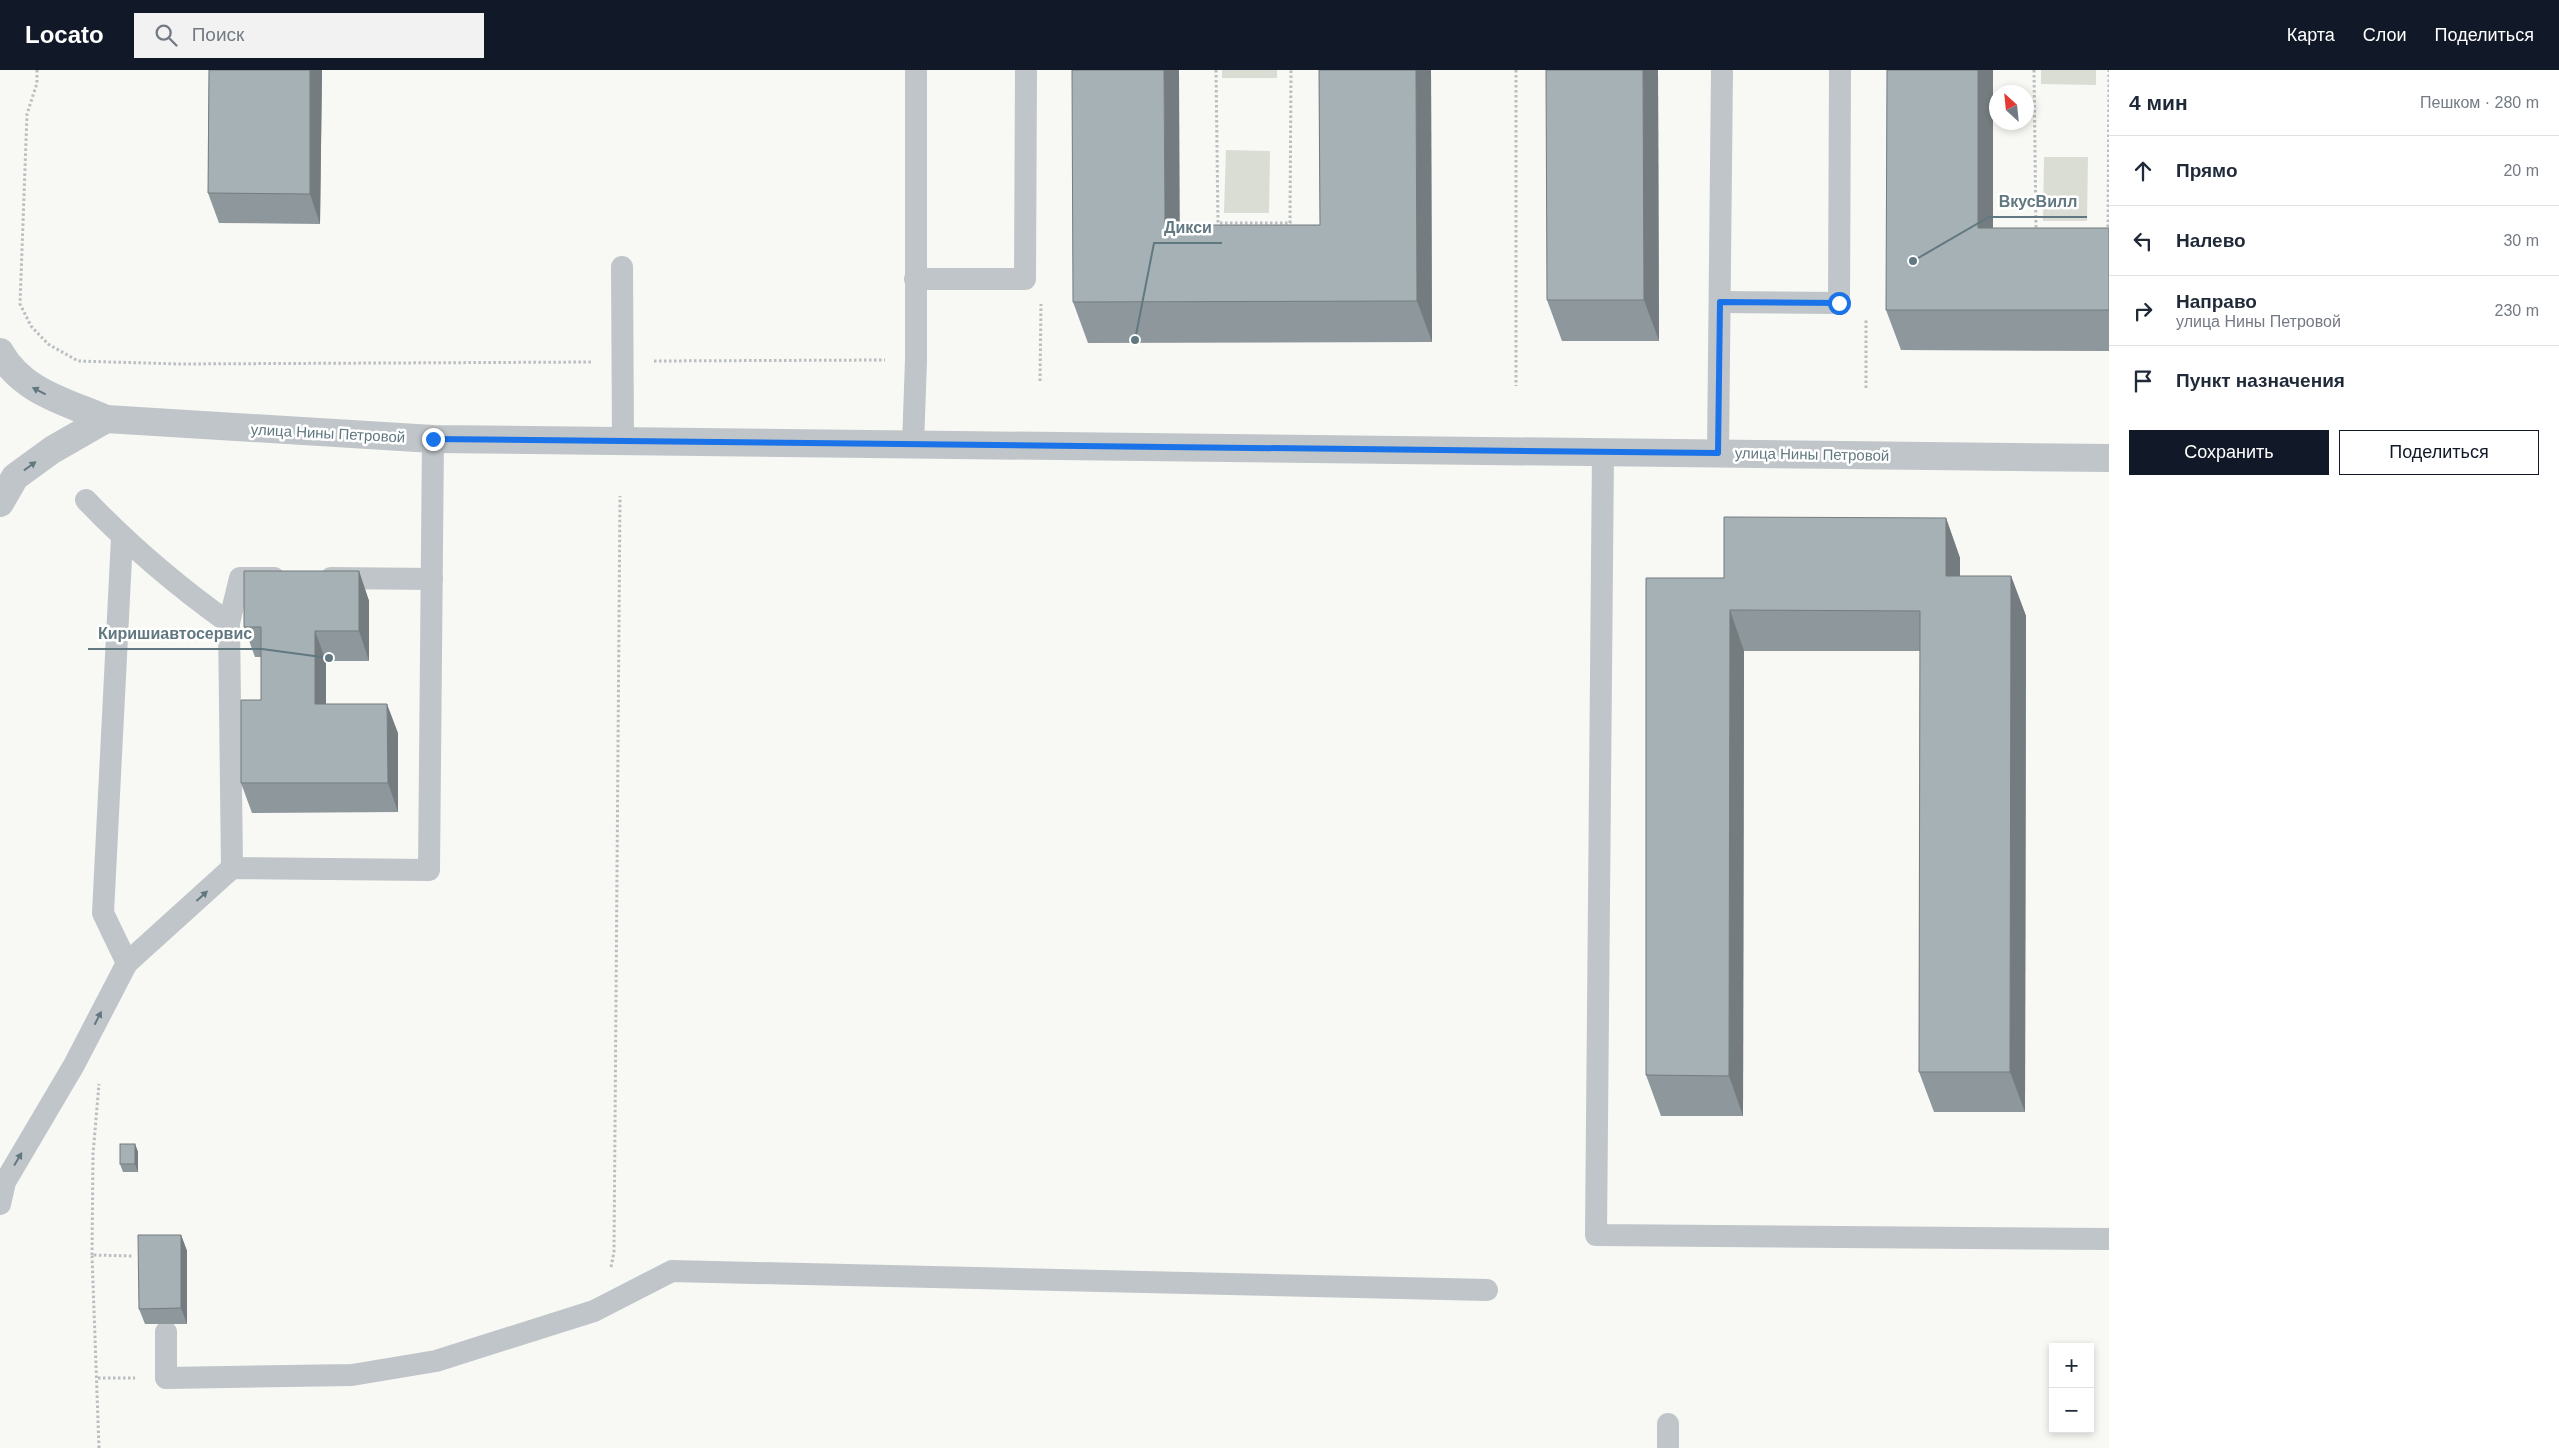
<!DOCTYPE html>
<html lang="ru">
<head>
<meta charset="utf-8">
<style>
	:root { --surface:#fff; --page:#f2f2f3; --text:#1f2937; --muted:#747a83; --line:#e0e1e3; --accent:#111827 }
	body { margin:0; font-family:Helvetica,sans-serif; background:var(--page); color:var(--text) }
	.controls { position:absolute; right:15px; bottom:15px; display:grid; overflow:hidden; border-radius:0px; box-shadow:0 2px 8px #0003 }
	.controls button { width:45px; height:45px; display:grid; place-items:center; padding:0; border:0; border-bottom:1px solid var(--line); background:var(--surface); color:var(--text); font:25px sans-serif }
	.compass { position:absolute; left:1989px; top:15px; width:45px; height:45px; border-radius:50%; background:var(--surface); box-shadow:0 2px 8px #0003; rotate:333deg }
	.stop { position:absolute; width:15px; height:15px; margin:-11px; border:4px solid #1a73e8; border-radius:50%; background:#fff }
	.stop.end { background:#1a73e8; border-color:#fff; box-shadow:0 1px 5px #0008 }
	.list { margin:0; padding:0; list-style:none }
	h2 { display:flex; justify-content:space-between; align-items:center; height:65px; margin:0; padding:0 20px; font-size:21px }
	h2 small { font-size:16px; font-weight:400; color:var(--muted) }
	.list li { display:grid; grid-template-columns:32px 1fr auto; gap:15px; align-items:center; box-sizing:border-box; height:70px; padding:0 20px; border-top:1px solid var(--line) }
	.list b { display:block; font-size:19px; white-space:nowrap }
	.list p { margin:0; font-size:16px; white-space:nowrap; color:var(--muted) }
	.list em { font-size:16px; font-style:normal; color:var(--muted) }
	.actions { display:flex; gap:10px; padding:15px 20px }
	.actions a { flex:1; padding:11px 0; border:1px solid var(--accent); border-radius:0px; text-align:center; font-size:18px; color:var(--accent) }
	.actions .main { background:var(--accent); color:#fff }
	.icon { flex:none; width:28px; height:28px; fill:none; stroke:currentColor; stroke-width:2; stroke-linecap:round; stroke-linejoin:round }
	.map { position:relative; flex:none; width:2109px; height:1378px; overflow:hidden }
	header { display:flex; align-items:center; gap:30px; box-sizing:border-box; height:70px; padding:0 25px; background:var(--accent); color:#fff }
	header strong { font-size:24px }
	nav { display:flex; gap:28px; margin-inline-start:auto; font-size:18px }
	.search { width:350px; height:45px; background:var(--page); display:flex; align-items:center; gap:12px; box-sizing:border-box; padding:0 18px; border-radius:0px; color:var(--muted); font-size:19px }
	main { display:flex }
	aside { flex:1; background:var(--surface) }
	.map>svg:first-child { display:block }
	.green { fill:#d9ddd4 }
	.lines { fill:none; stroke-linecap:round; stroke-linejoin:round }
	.path { stroke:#b9bec0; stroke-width:3; stroke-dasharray:2.5 2.5; stroke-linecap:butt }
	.service { stroke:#bfc5c8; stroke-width:22 }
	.minor { stroke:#bfc5c8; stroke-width:28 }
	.wall { fill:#8e989c }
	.shaded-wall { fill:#747c7f }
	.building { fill:#a5b1b5; stroke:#747c7f }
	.oneway { fill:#627881 }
	.route { stroke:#1a73e8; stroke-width:6 }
	.labels { text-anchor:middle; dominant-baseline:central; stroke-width:5; stroke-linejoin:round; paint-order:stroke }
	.street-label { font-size:15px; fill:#627881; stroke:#fff }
	.leader { fill:none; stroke:#627881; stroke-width:2 }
	.callout-dot { fill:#627881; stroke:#fff; stroke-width:2 }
	.callout-label { font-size:16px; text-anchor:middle; font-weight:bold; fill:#627881; stroke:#fff; stroke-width:5; stroke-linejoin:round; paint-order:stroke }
</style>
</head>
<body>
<header>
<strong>Locato</strong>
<div class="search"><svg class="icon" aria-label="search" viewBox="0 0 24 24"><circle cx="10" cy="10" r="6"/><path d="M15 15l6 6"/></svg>Поиск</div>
<nav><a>Карта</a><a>Слои</a><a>Поделиться</a></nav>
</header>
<main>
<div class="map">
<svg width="2109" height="1378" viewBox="0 0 2109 1378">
	<rect width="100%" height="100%" fill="#f8f8f5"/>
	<g class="green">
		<rect x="1222" y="0" width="55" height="8"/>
		<polygon points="2041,0 2096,0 2096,15 2041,14"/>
		<polygon points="1226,80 1270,81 1269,143 1224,143"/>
		<polygon points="2044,87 2088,87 2087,151 2043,151"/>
	</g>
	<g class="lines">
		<g class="path">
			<polyline points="37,0 37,13 27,44 20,234 31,256 48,274 78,291 179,294 593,292"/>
			<polyline points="1216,0 1218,153 1290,153 1291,0"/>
			<polyline points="1516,0 1516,316"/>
			<polyline points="2034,0 2036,162"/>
			<polyline points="2108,162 2109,0"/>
			<polyline points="654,291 885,290"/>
			<polyline points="1040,311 1041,234"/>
			<polyline points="1866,318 1866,249"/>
			<polyline points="92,1185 93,1084 99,1014"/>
			<polyline points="611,1197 614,1182 620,426"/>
			<polyline points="98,1308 135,1308"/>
			<polyline points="99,1378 92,1185 133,1186"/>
		</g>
		<g class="service">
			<polyline points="622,197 623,371"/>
			<polyline points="915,209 1025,209 1026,0"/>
			<polyline points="1720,232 1839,233 1840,0"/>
			<polyline points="913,375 916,290 916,0"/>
			<polyline points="1603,382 1596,1165 2109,1169"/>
			<polyline points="1718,383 1722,0"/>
			<path d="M86,430C130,476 177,516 229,553"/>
			<polyline points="122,468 103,843 127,893"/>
			<polyline points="331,508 432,509"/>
			<polyline points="232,798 229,553 240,508 274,508"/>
			<polyline points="0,1134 5,1112 74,995 127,893 232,798 429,800 433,369"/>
			<polyline points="166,1262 166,1308 352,1305 436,1291 594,1241 672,1201 1487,1220"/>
			<polyline points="1668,1378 1668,1354"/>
		</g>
		<g class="minor">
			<path d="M0,282C22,322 67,332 106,349L52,380L15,407L0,433"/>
			<polyline points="106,349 433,369 2109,388"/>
		</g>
	</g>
	<g class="wall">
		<polygon points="209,0 322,0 320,154 219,153 208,123"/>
		<polygon points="1319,0 1431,0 1432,272 1088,273 1073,232 1179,155 1320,155"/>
		<polygon points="1658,0 1659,271 1562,271 1547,230"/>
		<polygon points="1993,0 1993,158 2109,158 2109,281 1901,280 1886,240"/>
		<polygon points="1946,448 1960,488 1960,506 2011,506 2026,546 2025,1042 1934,1042 1919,1002 1920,581 1744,581 1743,1046 1661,1046 1646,1005 1724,508"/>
		<polygon points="359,501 369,531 369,591 326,591 326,634 398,663 398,742 252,743 241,713 261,630 261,587 255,587 244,557"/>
		<polygon points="135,1074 138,1082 138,1102 123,1102 120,1094"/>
		<polygon points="181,1165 187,1181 187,1254 145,1254 139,1239"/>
	</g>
	<g class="shaded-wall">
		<polygon points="310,0 322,0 320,154 310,124"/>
		<polygon points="1164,0 1179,0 1180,196 1165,155"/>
		<polygon points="1416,0 1431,0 1432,272 1417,231"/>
		<polygon points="1643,0 1658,0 1659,271 1644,230"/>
		<polygon points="1978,0 1993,0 1993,198 1978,158"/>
		<polygon points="1946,448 1960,488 1960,547 1946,506"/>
		<polygon points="359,501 369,531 369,591 359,561"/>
		<polygon points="2011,506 2026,546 2025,1042 2010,1002"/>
		<polygon points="1730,540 1744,581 1743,1046 1729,1006"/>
		<polygon points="315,561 326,591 326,664 315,634"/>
		<polygon points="387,634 398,663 398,742 388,713"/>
		<polygon points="135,1074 138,1082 138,1102 135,1094"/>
		<polygon points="181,1165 187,1181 187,1254 181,1238"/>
	</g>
	<g class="building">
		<polygon points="209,0 310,0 310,124 208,123"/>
		<polygon points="1072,0 1164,0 1165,155 1320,155 1319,0 1416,0 1417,231 1073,232"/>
		<polygon points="1546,0 1643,0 1644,230 1547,230"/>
		<polygon points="1887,0 1978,0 1978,158 2109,158 2109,240 1886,240"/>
		<polygon points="1724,447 1946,448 1946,506 2011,506 2010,1002 1919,1002 1920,541 1730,540 1729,1006 1646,1005 1646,508 1724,508"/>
		<polygon points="244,501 359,501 359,561 315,561 315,634 387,634 388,713 241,713 241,630 261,630 261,557 244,557"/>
		<rect x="120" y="1074" width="15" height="20"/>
		<polygon points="138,1165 181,1165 181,1238 139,1239"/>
	</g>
	<defs><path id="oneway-solid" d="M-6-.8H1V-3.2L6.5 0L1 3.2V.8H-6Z" transform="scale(1.25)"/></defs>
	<g class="oneway">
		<use href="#oneway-solid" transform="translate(39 321) rotate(-153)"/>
		<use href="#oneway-solid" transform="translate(30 396) rotate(-36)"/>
		<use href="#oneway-solid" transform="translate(202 826) rotate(-42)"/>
		<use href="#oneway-solid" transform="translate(98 948) rotate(-63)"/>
		<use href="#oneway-solid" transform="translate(18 1089) rotate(-59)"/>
	</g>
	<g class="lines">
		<polyline class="route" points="433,369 1718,383 1720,232 1839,233"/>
	</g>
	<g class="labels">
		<g class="street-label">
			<text transform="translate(328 363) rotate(3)">улица Нины Петровой</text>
			<text transform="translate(1812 384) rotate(1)">улица Нины Петровой</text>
		</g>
	</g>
	<path class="leader" d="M1913 191L1989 147H2087M1135 270L1154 173H1222M329 588L262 579H88"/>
	<g class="callout-dot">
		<circle cx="1913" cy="191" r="5"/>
		<circle cx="1135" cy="270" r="5"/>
		<circle cx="329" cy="588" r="5"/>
	</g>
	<g class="callout-label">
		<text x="2038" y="137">ВкусВилл</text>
		<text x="1188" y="163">Дикси</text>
		<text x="175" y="569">Киришиавтосервис</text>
	</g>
</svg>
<div class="controls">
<button>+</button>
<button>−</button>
</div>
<svg class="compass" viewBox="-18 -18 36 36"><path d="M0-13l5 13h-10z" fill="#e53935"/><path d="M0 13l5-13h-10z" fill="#747a83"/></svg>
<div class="stop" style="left:1839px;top:233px"></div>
<div class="stop end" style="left:433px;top:369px"></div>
</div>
<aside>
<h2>4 мин<small>Пешком · 280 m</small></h2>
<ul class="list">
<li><svg class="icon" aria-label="ahead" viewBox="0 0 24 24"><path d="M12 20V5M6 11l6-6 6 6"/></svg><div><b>Прямо</b></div><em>20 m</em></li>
<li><svg class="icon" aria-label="left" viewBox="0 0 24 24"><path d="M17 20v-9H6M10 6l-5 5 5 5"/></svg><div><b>Налево</b></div><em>30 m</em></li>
<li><svg class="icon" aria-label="right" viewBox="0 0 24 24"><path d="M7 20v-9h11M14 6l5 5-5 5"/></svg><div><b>Направо</b><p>улица Нины Петровой</p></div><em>230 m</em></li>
<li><svg class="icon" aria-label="arrive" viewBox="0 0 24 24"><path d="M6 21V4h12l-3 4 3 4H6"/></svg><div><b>Пункт назначения</b></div></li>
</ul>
<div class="actions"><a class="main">Сохранить</a><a>Поделиться</a></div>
</aside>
</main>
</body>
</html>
